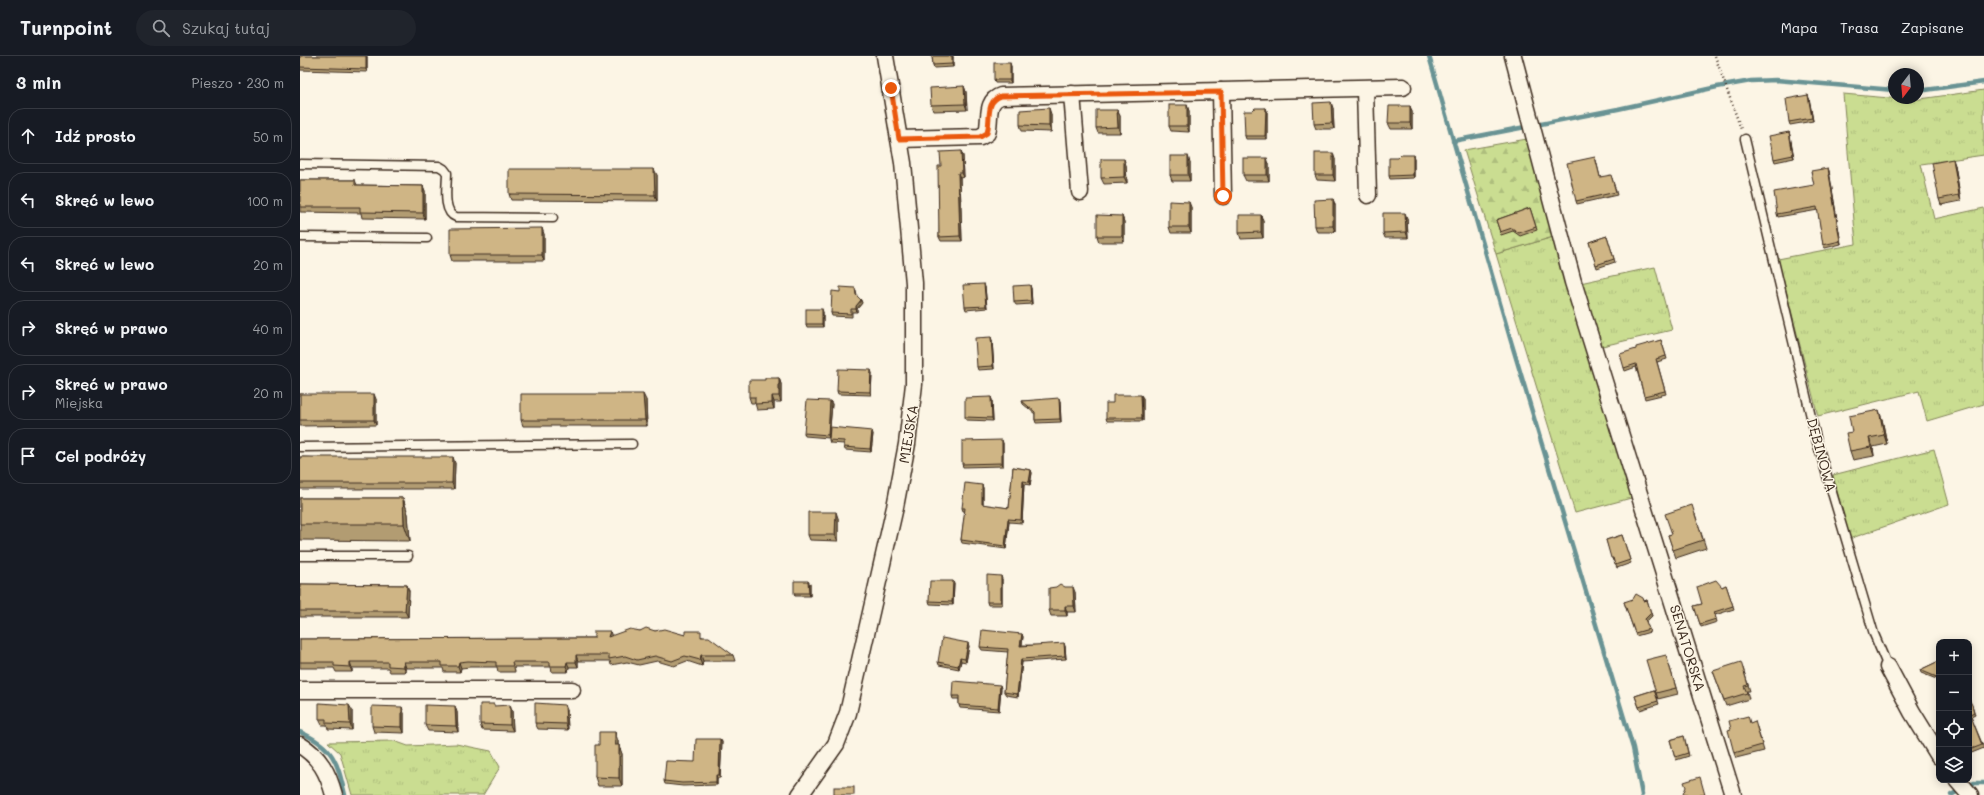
<!DOCTYPE html>
<html lang="pl">
<head>
<meta charset="utf-8">
<style>
	:root { --surface:#171b24; --page:#20242c; --text:#f1f3f6; --muted:#9ea1a6; --line:#363941 }
	body { margin:0; font-family:Mali,sans-serif; background:var(--page); color:var(--text) }
	.controls { position:absolute; right:12px; bottom:12px; display:grid; overflow:hidden; border-radius:8px; box-shadow:0 2px 10px #0003 }
	.controls button { width:36px; height:36px; display:grid; place-items:center; padding:0; border:0; border-bottom:1px solid var(--line); background:var(--surface); color:var(--text); font:20px sans-serif }
	.compass { position:absolute; left:1588px; top:12px; width:36px; height:36px; border-radius:50%; background:var(--surface); box-shadow:0 2px 10px #0003; rotate:196deg }
	.stop { position:absolute; width:12px; height:12px; margin:-9px; border:3px solid #ea580c; border-radius:50%; background:#fff }
	.stop.end { background:#ea580c; border-color:#fff; box-shadow:0 1px 4px #0008 }
	.list { margin:0; padding:0; list-style:none }
	h2 { display:flex; justify-content:space-between; align-items:center; height:52px; margin:0; padding:0 16px; font-size:17px }
	h2 small { font-size:13px; font-weight:400; color:var(--muted) }
	.list li { display:grid; grid-template-columns:26px 1fr auto; gap:12px; align-items:center; box-sizing:border-box; height:56px; margin:0 8px 8px; padding:0 8px; border:1px solid var(--line); border-radius:16px }
	.list b { display:block; font-size:15px; white-space:nowrap }
	.list p { margin:0; font-size:13px; white-space:nowrap; color:var(--muted) }
	.list em { font-size:13px; font-style:normal; color:var(--muted) }
	.icon { flex:none; width:22px; height:22px; fill:none; stroke:currentColor; stroke-width:2; stroke-linecap:round; stroke-linejoin:round }
	.map { position:relative; flex:none; width:1684px; height:739px; overflow:hidden }
	header { display:flex; align-items:center; gap:24px; box-sizing:border-box; height:56px; padding:0 20px; background:var(--surface); border-bottom:1px solid var(--line) }
	header strong { font-size:19px }
	nav { display:flex; gap:22px; margin-inline-start:auto; font-size:14px }
	.search { width:280px; height:36px; background:var(--page); display:flex; align-items:center; gap:10px; box-sizing:border-box; padding:0 14px; border-radius:22px; color:var(--muted); font-size:15px }
	main { display:flex }
	aside { flex:1; background:var(--surface) }
	.map>svg:first-child { display:block }
	.grass { fill:url(#grass-tufts); stroke:#828458 }
	.forest { fill:url(#forest-firs); stroke:#828458 }
	.lines { fill:none; stroke-linecap:round; stroke-linejoin:round }
	.stream { stroke:#699394; stroke-width:4.5 }
	.lane-casing { stroke:#3b2a1e; stroke-width:11 }
	.street-casing { stroke:#3b2a1e; stroke-width:19 }
	.path { stroke:#3b2a1e; stroke-width:2.5; stroke-dasharray:1 3; stroke-linecap:butt }
	.lane { stroke:#fcf5e5; stroke-width:8 }
	.street { stroke:#fcf5e5; stroke-width:16 }
	.wall { fill:#b29c72; stroke:#3b2a1e }
	.shaded-wall { fill:#917f5d; stroke:#3b2a1e }
	.building { fill:#cfb585; stroke:#3b2a1e }
	.route { stroke:#ea580c; stroke-width:5 }
	.labels { text-anchor:middle; dominant-baseline:central; stroke-width:3; stroke-linejoin:round; paint-order:stroke }
	.street-label { font-size:14px; fill:#3b2a1e; stroke:#fcf5e5 }
</style>
</head>
<body>
<header>
<strong>Turnpoint</strong>
<div class="search"><svg class="icon" aria-label="search" viewBox="0 0 24 24"><circle cx="10" cy="10" r="6"/><path d="M15 15l6 6"/></svg>Szukaj tutaj</div>
<nav><a>Mapa</a><a>Trasa</a><a>Zapisane</a></nav>
</header>
<main>
<aside>
<h2>3 min<small>Pieszo · 230 m</small></h2>
<ul class="list">
<li><svg class="icon" aria-label="ahead" viewBox="0 0 24 24"><path d="M12 20V5M6 11l6-6 6 6"/></svg><div><b>Idź prosto</b></div><em>50 m</em></li>
<li><svg class="icon" aria-label="left" viewBox="0 0 24 24"><path d="M17 20v-9H6M10 6l-5 5 5 5"/></svg><div><b>Skręć w lewo</b></div><em>100 m</em></li>
<li><svg class="icon" aria-label="left" viewBox="0 0 24 24"><path d="M17 20v-9H6M10 6l-5 5 5 5"/></svg><div><b>Skręć w lewo</b></div><em>20 m</em></li>
<li><svg class="icon" aria-label="right" viewBox="0 0 24 24"><path d="M7 20v-9h11M14 6l5 5-5 5"/></svg><div><b>Skręć w prawo</b></div><em>40 m</em></li>
<li><svg class="icon" aria-label="right" viewBox="0 0 24 24"><path d="M7 20v-9h11M14 6l5 5-5 5"/></svg><div><b>Skręć w prawo</b><p>Miejska</p></div><em>20 m</em></li>
<li><svg class="icon" aria-label="arrive" viewBox="0 0 24 24"><path d="M6 21V4h12l-3 4 3 4H6"/></svg><div><b>Cel podróży</b></div></li>
</ul>
</aside>
<div class="map">
<svg width="1684" height="739" viewBox="0 0 1684 739">
	<defs>
		<pattern id="grass-tufts" width="24" height="20" patternUnits="userSpaceOnUse"><rect width="24" height="20" fill="#cadd91"/><path d="M3 7l-1-3M5 7V3M7 7l1-3M15 17l-1-3M17 17v-4M19 17l1-3" fill="none" stroke="#aebe7d"/></pattern>
		<pattern id="forest-firs" width="22" height="20" patternUnits="userSpaceOnUse"><rect width="22" height="20" fill="#cadd91"/><path d="M5 1l3.5 6h-7zM16 11l3.5 6h-7z" fill="#aebe7d"/></pattern>
	</defs>
	<rect width="100%" height="100%" fill="#fcf5e5"/>
	<filter id="ink" filterUnits="userSpaceOnUse"><feTurbulence type="fractalNoise" baseFrequency=".025" numOctaves="2"/><feDisplacementMap in="SourceGraphic" scale="8" xChannelSelector="R" yChannelSelector="G"/><feConvolveMatrix kernelMatrix="1 2 1 2 8 2 1 2 1" color-interpolation-filters="sRGB"/></filter>
	<g filter="url(#ink)">
		<g class="grass">
			<polygon points="1684,34 1684,99 1621,108 1634,163 1684,152 1684,348 1627,365 1619,335 1518,360 1478,203 1556,188 1543,38 1613,44"/>
			<polygon points="1253,181 1335,441 1275,457 1196,198"/>
			<polygon points="1355,211 1372,274 1298,291 1280,227"/>
			<polygon points="1634,393 1649,448 1549,483 1533,419"/>
			<polygon points="94,685 108,690 156,688 191,695 200,711 183,739 52,739 40,697 28,686"/>
		</g>
		<polygon class="forest" points="1227,83 1253,181 1196,198 1164,94"/>
		<g class="lines">
			<g class="stream">
				<polyline points="1129,0 1210,282 1333,692 1342,739"/>
				<polyline points="1618,35 1684,26"/>
				<polyline points="1153,85 1318,53 1417,31 1451,25 1476,24 1594,34"/>
				<path d="M0,676C34,691 37,705 45,739"/>
				<polyline points="1651,739 1674,727 1684,727"/>
			</g>
			<defs>
				<g id="lane">
					<polyline points="1445,83 1517,386 1574,578 1588,611"/>
					<path d="M0,108L139,110L144,113L147,117C147,130 142,156 156,161L253,162"/>
					<polyline points="0,181 127,182"/>
					<polyline points="0,391 332,388"/>
					<polyline points="0,500 108,500"/>
				</g>
				<g id="street">
					<polyline points="1213,0 1273,226 1433,739"/>
					<polyline points="1065,33 1068,139"/>
					<polyline points="921,35 923,140"/>
					<polyline points="772,38 780,136"/>
					<path d="M599,83L680,81L687,77C691,63 685,45 701,40L1103,31"/>
					<polyline points="1588,611 1612,656 1639,700"/>
					<polyline points="0,634 272,634"/>
					<path d="M0,689C20,701 28,717 34,739"/>
					<polyline points="1657,724 1670,739"/>
					<polyline points="500,739 536,688 548,657 595,451 607,388 614,328 614,227 603,107 585,0"/>
				</g>
			</defs>
			<use href="#lane" class="lane-casing"/>
			<use href="#street" class="street-casing"/>
			<polyline class="path" points="1415,0 1441,73"/>
			<use href="#lane" class="lane"/>
			<use href="#street" class="street"/>
		</g>
		<g class="wall">
			<polygon points="0,0 67,0 67,16 0,14"/>
			<polygon points="632,0 653,0 653,11 634,12 633,9"/>
			<polygon points="711,10 711,27 695,27 694,24"/>
			<polygon points="664,30 666,36 667,54 633,55 631,49"/>
			<polygon points="1509,42 1513,65 1490,69 1489,66"/>
			<polygon points="887,49 889,55 889,76 871,75 869,70"/>
			<polygon points="1110,50 1112,56 1112,73 1091,73 1088,67"/>
			<polygon points="966,52 967,55 967,83 946,83 945,80 952,55"/>
			<polygon points="1033,52 1034,73 1016,73 1014,68"/>
			<polygon points="817,54 820,60 820,77 798,77 796,72"/>
			<polygon points="751,58 751,76 722,75 720,69"/>
			<polygon points="1489,76 1494,102 1475,106 1474,103"/>
			<polygon points="661,95 663,100 664,121 660,122 662,185 641,185 639,181 641,110"/>
			<polygon points="1114,102 1114,122 1090,123 1089,120"/>
			<polygon points="1035,103 1035,125 1017,124 1015,119"/>
			<polygon points="1296,104 1300,121 1312,122 1317,139 1277,148 1276,145"/>
			<polygon points="890,106 890,125 872,125 870,119"/>
			<polygon points="969,108 969,125 946,125 943,119"/>
			<polygon points="826,109 827,127 804,128 801,122"/>
			<polygon points="1655,109 1661,145 1641,149 1639,143"/>
			<polygon points="1528,112 1529,115 1541,188 1525,192 1523,189 1518,154 1478,161 1477,158 1514,129"/>
			<polygon points="357,119 357,145 211,144 209,138"/>
			<polygon points="0,124 55,124 57,129 123,130 125,135 125,163 62,162 61,157 0,156"/>
			<polygon points="1033,143 1035,149 1035,176 1017,176 1015,170"/>
			<polygon points="891,151 891,177 871,177 869,171"/>
			<polygon points="1230,152 1237,174 1220,180 1213,175 1201,179 1196,164"/>
			<polygon points="822,160 824,166 824,186 799,186 797,180"/>
			<polygon points="1107,162 1108,182 1085,182 1083,177"/>
			<polygon points="963,165 963,182 941,183 939,177"/>
			<polygon points="244,178 244,205 152,205 150,199"/>
			<polygon points="1307,180 1315,206 1297,212 1289,186"/>
			<polygon points="685,231 687,252 666,254 665,251"/>
			<polygon points="731,232 732,248 716,249 714,246"/>
			<polygon points="556,235 557,240 562,247 557,253 557,256 552,256 552,261 532,260 531,257 540,236"/>
			<polygon points="523,256 523,271 507,271 506,268"/>
			<polygon points="692,284 694,313 678,314 677,311"/>
			<polygon points="1361,284 1367,303 1357,306 1366,338 1345,343 1336,311 1325,315 1324,312 1336,293"/>
			<polygon points="572,317 571,339 538,338 537,335"/>
			<polygon points="479,322 481,328 481,346 474,346 474,353 457,354 455,347 451,347 449,341 465,324"/>
			<polygon points="0,338 76,343 76,369 0,370"/>
			<polygon points="691,341 692,344 693,365 666,364 665,361"/>
			<polygon points="843,342 843,365 807,365 806,362 813,347"/>
			<polygon points="346,344 347,370 223,370 221,364"/>
			<polygon points="530,345 532,348 529,382 505,380 504,377"/>
			<polygon points="722,345 760,345 761,366 736,367 735,364 735,358 723,348"/>
			<polygon points="1582,363 1587,388 1573,391 1574,400 1553,404 1550,395 1552,376"/>
			<polygon points="573,378 571,396 545,394 544,391 544,388 530,387 529,384"/>
			<polygon points="703,387 703,410 663,411 662,408"/>
			<polygon points="0,401 155,407 154,433 0,433"/>
			<polygon points="713,411 731,414 732,417 730,429 724,428 722,467 709,466 706,493 662,487 661,484 665,455 663,455 662,452 682,429 683,432 683,449 709,452"/>
			<polygon points="0,442 103,442 108,458 110,485 0,484"/>
			<polygon points="1395,458 1406,492 1376,502 1368,479 1372,478"/>
			<polygon points="538,462 538,485 510,484 508,479"/>
			<polygon points="1322,479 1331,507 1317,512 1314,505 1313,505 1306,484"/>
			<polygon points="702,523 702,549 688,549 687,546"/>
			<polygon points="0,528 107,529 109,535 108,561 0,561"/>
			<polygon points="510,528 510,540 495,540 494,537"/>
			<polygon points="654,528 653,549 630,548 629,545"/>
			<polygon points="1426,529 1434,553 1415,559 1417,566 1401,571 1394,550 1402,548 1422,531"/>
			<polygon points="775,536 776,556 767,556 767,560 751,560 749,554"/>
			<polygon points="1347,544 1352,560 1346,566 1350,576 1336,580 1324,546 1344,545"/>
			<polygon points="340,575 355,575 385,579 403,581 433,599 435,605 403,605 402,610 387,605 374,610 357,605 339,609 327,606 311,609 310,605 278,605 278,611 269,611 268,616 252,616 251,611 214,611 215,616 198,616 197,611 170,611 161,612 160,616 144,616 143,612 106,612 106,616 90,616 88,612 52,612 52,616 36,616 34,612 0,612 0,583 294,582 312,580"/>
			<polygon points="722,578 723,581 722,589 765,590 766,603 722,606 718,641 706,639 704,636 708,596 682,594 680,591"/>
			<polygon points="669,590 666,606 661,605 659,613 639,609 638,606"/>
			<polygon points="1366,599 1378,638 1358,643 1356,637"/>
			<polygon points="1639,605 1639,624 1621,617 1620,614"/>
			<polygon points="1443,612 1450,635 1447,635 1449,643 1426,650 1413,615"/>
			<polygon points="701,632 699,655 660,652 659,649 659,643 653,643 652,640"/>
			<polygon points="1354,634 1359,648 1340,654 1335,640"/>
			<polygon points="1669,643 1673,652 1675,659 1671,661 1684,692 1669,698"/>
			<polygon points="52,654 52,674 28,673 27,669 22,669 19,663"/>
			<polygon points="267,654 268,674 238,673 235,667"/>
			<polygon points="212,655 213,675 182,674 180,668"/>
			<polygon points="157,656 158,676 128,675 125,669"/>
			<polygon points="104,657 104,677 74,676 72,670"/>
			<polygon points="1451,667 1457,671 1464,695 1436,702 1434,697"/>
			<polygon points="1384,680 1389,700 1376,704 1370,684"/>
			<polygon points="420,683 422,686 420,722 417,722 417,729 383,730 365,728 364,725 395,706"/>
			<polygon points="318,685 318,689 322,698 322,730 298,730 295,721 299,689"/>
		</g>
		<g class="shaded-wall">
			<polygon points="66,0 67,0 67,16 66,13"/>
			<polygon points="652,0 653,0 653,11 652,8"/>
			<polygon points="710,7 711,10 711,27 710,24"/>
			<polygon points="664,30 666,36 667,54 665,48"/>
			<polygon points="1508,39 1509,42 1513,65 1512,62"/>
			<polygon points="1031,46 1033,52 1034,73 1032,67"/>
			<polygon points="887,49 889,55 889,76 887,70"/>
			<polygon points="1110,50 1112,56 1112,73 1110,67"/>
			<polygon points="749,52 751,58 751,76 749,70"/>
			<polygon points="966,52 967,55 967,83 965,80"/>
			<polygon points="817,54 820,60 820,77 818,71"/>
			<polygon points="1489,76 1490,79 1494,102 1493,99"/>
			<polygon points="661,95 663,100 664,121 662,117"/>
			<polygon points="1033,97 1035,103 1035,125 1033,119"/>
			<polygon points="1113,99 1114,102 1114,122 1113,119"/>
			<polygon points="888,100 890,106 890,125 888,119"/>
			<polygon points="967,102 969,108 969,125 967,119"/>
			<polygon points="824,103 826,109 827,127 824,121"/>
			<polygon points="1653,103 1655,109 1661,145 1659,139"/>
			<polygon points="1528,112 1529,115 1541,188 1540,185"/>
			<polygon points="354,113 357,119 357,145 355,139"/>
			<polygon points="658,117 660,122 662,185 660,180"/>
			<polygon points="123,130 125,135 125,163 123,157"/>
			<polygon points="1033,143 1035,149 1035,176 1033,170"/>
			<polygon points="889,146 891,151 891,177 889,171"/>
			<polygon points="1105,157 1107,162 1108,182 1106,176"/>
			<polygon points="961,159 963,165 963,182 961,176"/>
			<polygon points="822,160 824,166 824,186 822,180"/>
			<polygon points="242,172 244,178 244,205 242,199"/>
			<polygon points="684,228 685,231 687,252 686,250"/>
			<polygon points="730,229 731,232 732,248 731,245"/>
			<polygon points="561,244 562,247 557,253 557,256 556,253 556,250"/>
			<polygon points="522,253 523,256 523,271 522,268"/>
			<polygon points="691,281 692,284 694,313 693,310"/>
			<polygon points="571,314 572,317 571,339 570,336"/>
			<polygon points="479,322 481,328 481,346 479,340"/>
			<polygon points="74,338 76,343 76,369 74,364"/>
			<polygon points="343,338 346,344 347,370 345,364"/>
			<polygon points="841,339 843,342 843,365 842,362"/>
			<polygon points="472,340 474,346 474,353 472,347"/>
			<polygon points="691,341 692,344 693,365 692,362"/>
			<polygon points="759,342 760,345 761,366 760,363"/>
			<polygon points="530,345 532,348 529,382 528,379"/>
			<polygon points="1579,354 1582,363 1587,388 1584,379"/>
			<polygon points="572,375 573,378 571,396 570,393"/>
			<polygon points="1569,382 1573,391 1574,400 1571,391"/>
			<polygon points="702,384 703,387 703,410 702,407"/>
			<polygon points="153,401 155,407 154,433 152,427"/>
			<polygon points="731,414 732,417 730,429 729,426"/>
			<polygon points="723,425 724,428 722,467 721,464"/>
			<polygon points="682,429 683,432 683,451 682,448"/>
			<polygon points="103,442 108,458 110,485 104,468"/>
			<polygon points="536,456 538,462 538,485 535,479"/>
			<polygon points="708,463 709,466 706,493 705,490"/>
			<polygon points="701,520 702,523 702,549 701,546"/>
			<polygon points="508,525 510,528 510,540 509,537"/>
			<polygon points="653,525 654,528 653,549 652,546"/>
			<polygon points="107,529 109,535 108,561 105,555"/>
			<polygon points="773,531 775,536 776,556 774,550"/>
			<polygon points="765,550 767,556 767,560 765,554"/>
			<polygon points="1351,557 1352,560 1346,566 1345,563"/>
			<polygon points="310,575 312,581 308,581"/>
			<polygon points="722,578 723,581 721,593 720,590"/>
			<polygon points="668,587 669,590 666,606 665,603"/>
			<polygon points="764,587 765,590 766,603 765,600"/>
			<polygon points="276,599 278,605 278,611 276,606"/>
			<polygon points="401,599 403,605 402,610 400,604"/>
			<polygon points="660,602 661,605 659,613 658,610"/>
			<polygon points="721,603 722,606 718,641 717,638"/>
			<polygon points="50,606 52,612 52,616 50,611"/>
			<polygon points="104,606 106,612 106,616 104,611"/>
			<polygon points="159,606 161,612 160,616 158,610"/>
			<polygon points="267,606 269,611 268,616 266,610"/>
			<polygon points="700,629 701,632 699,655 698,652"/>
			<polygon points="49,649 52,654 52,674 50,668"/>
			<polygon points="210,649 212,655 213,675 210,669"/>
			<polygon points="265,649 267,654 268,674 266,668"/>
			<polygon points="155,650 157,656 158,676 156,670"/>
			<polygon points="102,651 104,657 104,677 102,671"/>
			<polygon points="315,676 318,685 318,698 315,689"/>
			<polygon points="420,683 422,686 420,722 419,719"/>
			<polygon points="319,689 322,698 322,730 319,722"/>
			<polygon points="416,719 417,722 417,729 416,726"/>
		</g>
		<g class="building">
			<polygon points="0,0 66,0 66,13 0,11"/>
			<polygon points="632,0 652,0 652,8 633,9"/>
			<rect x="694" y="7" width="16" height="17"/>
			<polygon points="664,30 665,48 631,49 630,32"/>
			<polygon points="1508,39 1512,62 1489,66 1486,43"/>
			<polygon points="1031,46 1032,67 1014,68 1013,47"/>
			<rect x="869" y="49" width="18" height="21"/>
			<polygon points="1089,50 1110,50 1110,67 1088,67"/>
			<polygon points="749,52 749,70 720,69 720,54"/>
			<polygon points="955,52 966,52 965,80 945,80 944,55 952,55"/>
			<polygon points="796,54 817,54 818,71 796,72"/>
			<polygon points="1489,76 1493,99 1474,103 1469,80"/>
			<polygon points="661,95 662,117 658,117 660,180 639,181 638,110 641,110 640,96"/>
			<rect x="1015" y="97" width="18" height="22"/>
			<polygon points="1101,99 1113,99 1113,119 1089,120 1089,102 1098,102"/>
			<rect x="870" y="100" width="18" height="19"/>
			<polygon points="1295,101 1300,121 1311,119 1316,136 1276,145 1267,107"/>
			<rect x="943" y="102" width="24" height="17"/>
			<polygon points="801,103 824,103 824,121 801,122"/>
			<polygon points="1653,103 1659,139 1639,143 1632,107"/>
			<polygon points="1528,112 1540,185 1523,189 1517,151 1477,158 1474,136 1514,129 1511,115"/>
			<polygon points="209,113 354,113 355,139 209,138"/>
			<polygon points="0,124 55,124 55,129 123,130 123,157 60,156 60,151 0,151"/>
			<polygon points="1033,143 1033,170 1015,170 1014,144"/>
			<polygon points="869,145 889,146 889,171 869,171"/>
			<polygon points="1230,152 1236,171 1219,177 1212,172 1200,176 1196,164"/>
			<polygon points="1083,157 1105,157 1106,176 1083,177"/>
			<polygon points="797,159 822,160 822,180 797,180"/>
			<polygon points="939,159 961,159 961,176 939,177"/>
			<polygon points="242,172 242,199 150,199 150,173"/>
			<polygon points="1307,180 1314,203 1296,209 1289,186"/>
			<polygon points="684,228 686,250 665,251 663,229"/>
			<polygon points="730,229 731,245 714,246 713,230"/>
			<polygon points="540,231 555,232 556,239 561,244 556,250 556,253 551,253 551,258 531,257 532,235 540,236"/>
			<rect x="506" y="253" width="16" height="15"/>
			<polygon points="691,281 693,310 677,311 675,282"/>
			<polygon points="1361,284 1366,300 1356,303 1365,335 1344,340 1336,308 1324,312 1320,298 1336,293 1336,291"/>
			<polygon points="538,313 571,314 570,336 537,335"/>
			<polygon points="465,322 479,322 479,340 472,340 472,347 455,348 455,341 449,341 449,324 465,324"/>
			<rect x="0" y="338" width="74" height="26"/>
			<polygon points="221,338 343,338 345,364 221,364"/>
			<polygon points="813,339 841,339 842,362 806,362 806,347 813,347"/>
			<polygon points="691,341 692,362 665,361 665,342"/>
			<polygon points="759,342 760,363 735,364 735,356 722,345"/>
			<polygon points="507,344 530,345 528,379 504,377"/>
			<polygon points="1579,354 1584,379 1569,382 1571,391 1550,395 1546,377 1552,376 1549,360"/>
			<polygon points="530,371 572,375 570,393 544,391 544,385 529,384"/>
			<polygon points="702,384 702,407 662,408 662,385"/>
			<polygon points="0,401 153,401 152,427 0,427"/>
			<polygon points="713,411 731,414 729,426 723,425 721,464 708,463 705,490 661,484 665,452 662,452 665,427 682,429 682,448 709,452"/>
			<polygon points="0,442 103,442 104,468 0,468"/>
			<polygon points="1392,449 1403,484 1373,494 1368,479 1372,478 1365,458"/>
			<polygon points="508,456 536,456 535,479 508,479"/>
			<polygon points="1322,479 1330,504 1315,509 1313,502 1311,502 1306,484"/>
			<polygon points="687,519 701,520 701,546 687,546"/>
			<polygon points="1416,524 1422,531 1426,529 1433,550 1414,556 1416,563 1400,568 1394,550 1402,548 1397,531"/>
			<polygon points="494,525 508,525 509,537 494,537"/>
			<polygon points="630,525 653,525 652,546 629,545"/>
			<polygon points="0,528 107,529 105,555 0,555"/>
			<polygon points="760,528 765,531 773,531 774,550 765,550 765,554 749,554 749,532 756,531"/>
			<polygon points="1336,538 1343,542 1344,545 1347,544 1351,557 1345,563 1349,573 1335,577 1324,546 1333,543"/>
			<polygon points="346,572 355,575 364,573 385,579 385,575 401,575 401,581 409,581 433,599 401,599 400,604 385,600 372,605 355,600 337,604 325,600 309,603 309,599 276,599 276,606 267,606 266,610 250,610 250,606 212,606 213,610 196,610 196,606 168,605 159,606 158,610 142,610 142,606 104,606 104,611 88,610 88,606 50,606 50,611 34,610 34,606 0,606 0,583 294,582 294,575 310,575 308,581 330,573 340,575"/>
			<polygon points="682,574 722,578 720,590 764,587 765,600 721,603 717,638 704,636 708,593 680,591"/>
			<polygon points="642,582 668,587 665,603 660,602 658,610 638,606"/>
			<polygon points="1366,599 1376,632 1356,637 1346,604"/>
			<polygon points="1639,605 1639,622 1620,614"/>
			<polygon points="1441,606 1448,629 1444,630 1447,637 1424,644 1413,615"/>
			<polygon points="653,625 700,629 698,652 659,649 659,640 652,640"/>
			<polygon points="1354,634 1358,645 1339,651 1335,640"/>
			<polygon points="1669,643 1672,649 1674,656 1670,658 1682,689 1669,694"/>
			<polygon points="19,647 49,649 50,668 26,667 26,663 19,663"/>
			<polygon points="235,647 265,649 266,668 235,667"/>
			<polygon points="180,648 194,648 194,650 210,649 210,669 180,668"/>
			<polygon points="125,649 155,650 156,670 125,669"/>
			<polygon points="72,650 102,651 102,671 72,670"/>
			<polygon points="1448,660 1450,667 1455,665 1462,689 1434,697 1428,674 1431,673 1429,665"/>
			<polygon points="299,676 315,676 315,689 319,689 319,722 295,721 295,689 299,689"/>
			<polygon points="1384,680 1388,697 1375,701 1370,684"/>
			<polygon points="396,683 420,683 419,719 416,719 416,726 382,727 364,725 366,705 395,706"/>
			<polygon points="1400,721 1405,739 1385,739 1383,738 1386,731 1384,726"/>
			<rect x="534" y="731" width="20" height="8"/>
		</g>
	</g>
	<g class="lines" filter="url(#ink)">
		<path class="route" d="M591,32L599,83L680,81L687,77C691,63 685,45 701,40L921,36L923,140"/>
	</g>
	<g class="labels">
		<g class="street-label">
			<text transform="translate(608 378) rotate(-81)">MIEJSKA</text>
			<text transform="translate(1522 399) rotate(75)">DĘBINOWA</text>
			<text transform="translate(1388 592) rotate(73)">SENATORSKA</text>
		</g>
	</g>
</svg>
<div class="controls">
<button>+</button>
<button>−</button>
<button><svg class="icon" aria-label="locate" viewBox="0 0 24 24"><circle cx="12" cy="12" r="6"/><path d="M12 2v4M12 18v4M2 12h4M18 12h4"/></svg></button>
<button><svg class="icon" aria-label="layers" viewBox="0 0 24 24"><path d="M12 4l9 5-9 5-9-5zM3 14l9 5 9-5"/></svg></button>
</div>
<svg class="compass" viewBox="-18 -18 36 36"><path d="M0-13l5 13h-10z" fill="#e53935"/><path d="M0 13l5-13h-10z" fill="#9ea1a6"/></svg>
<div class="stop" style="left:923px;top:140px"></div>
<div class="stop end" style="left:591px;top:32px"></div>
</div>
</main>
</body>
</html>
